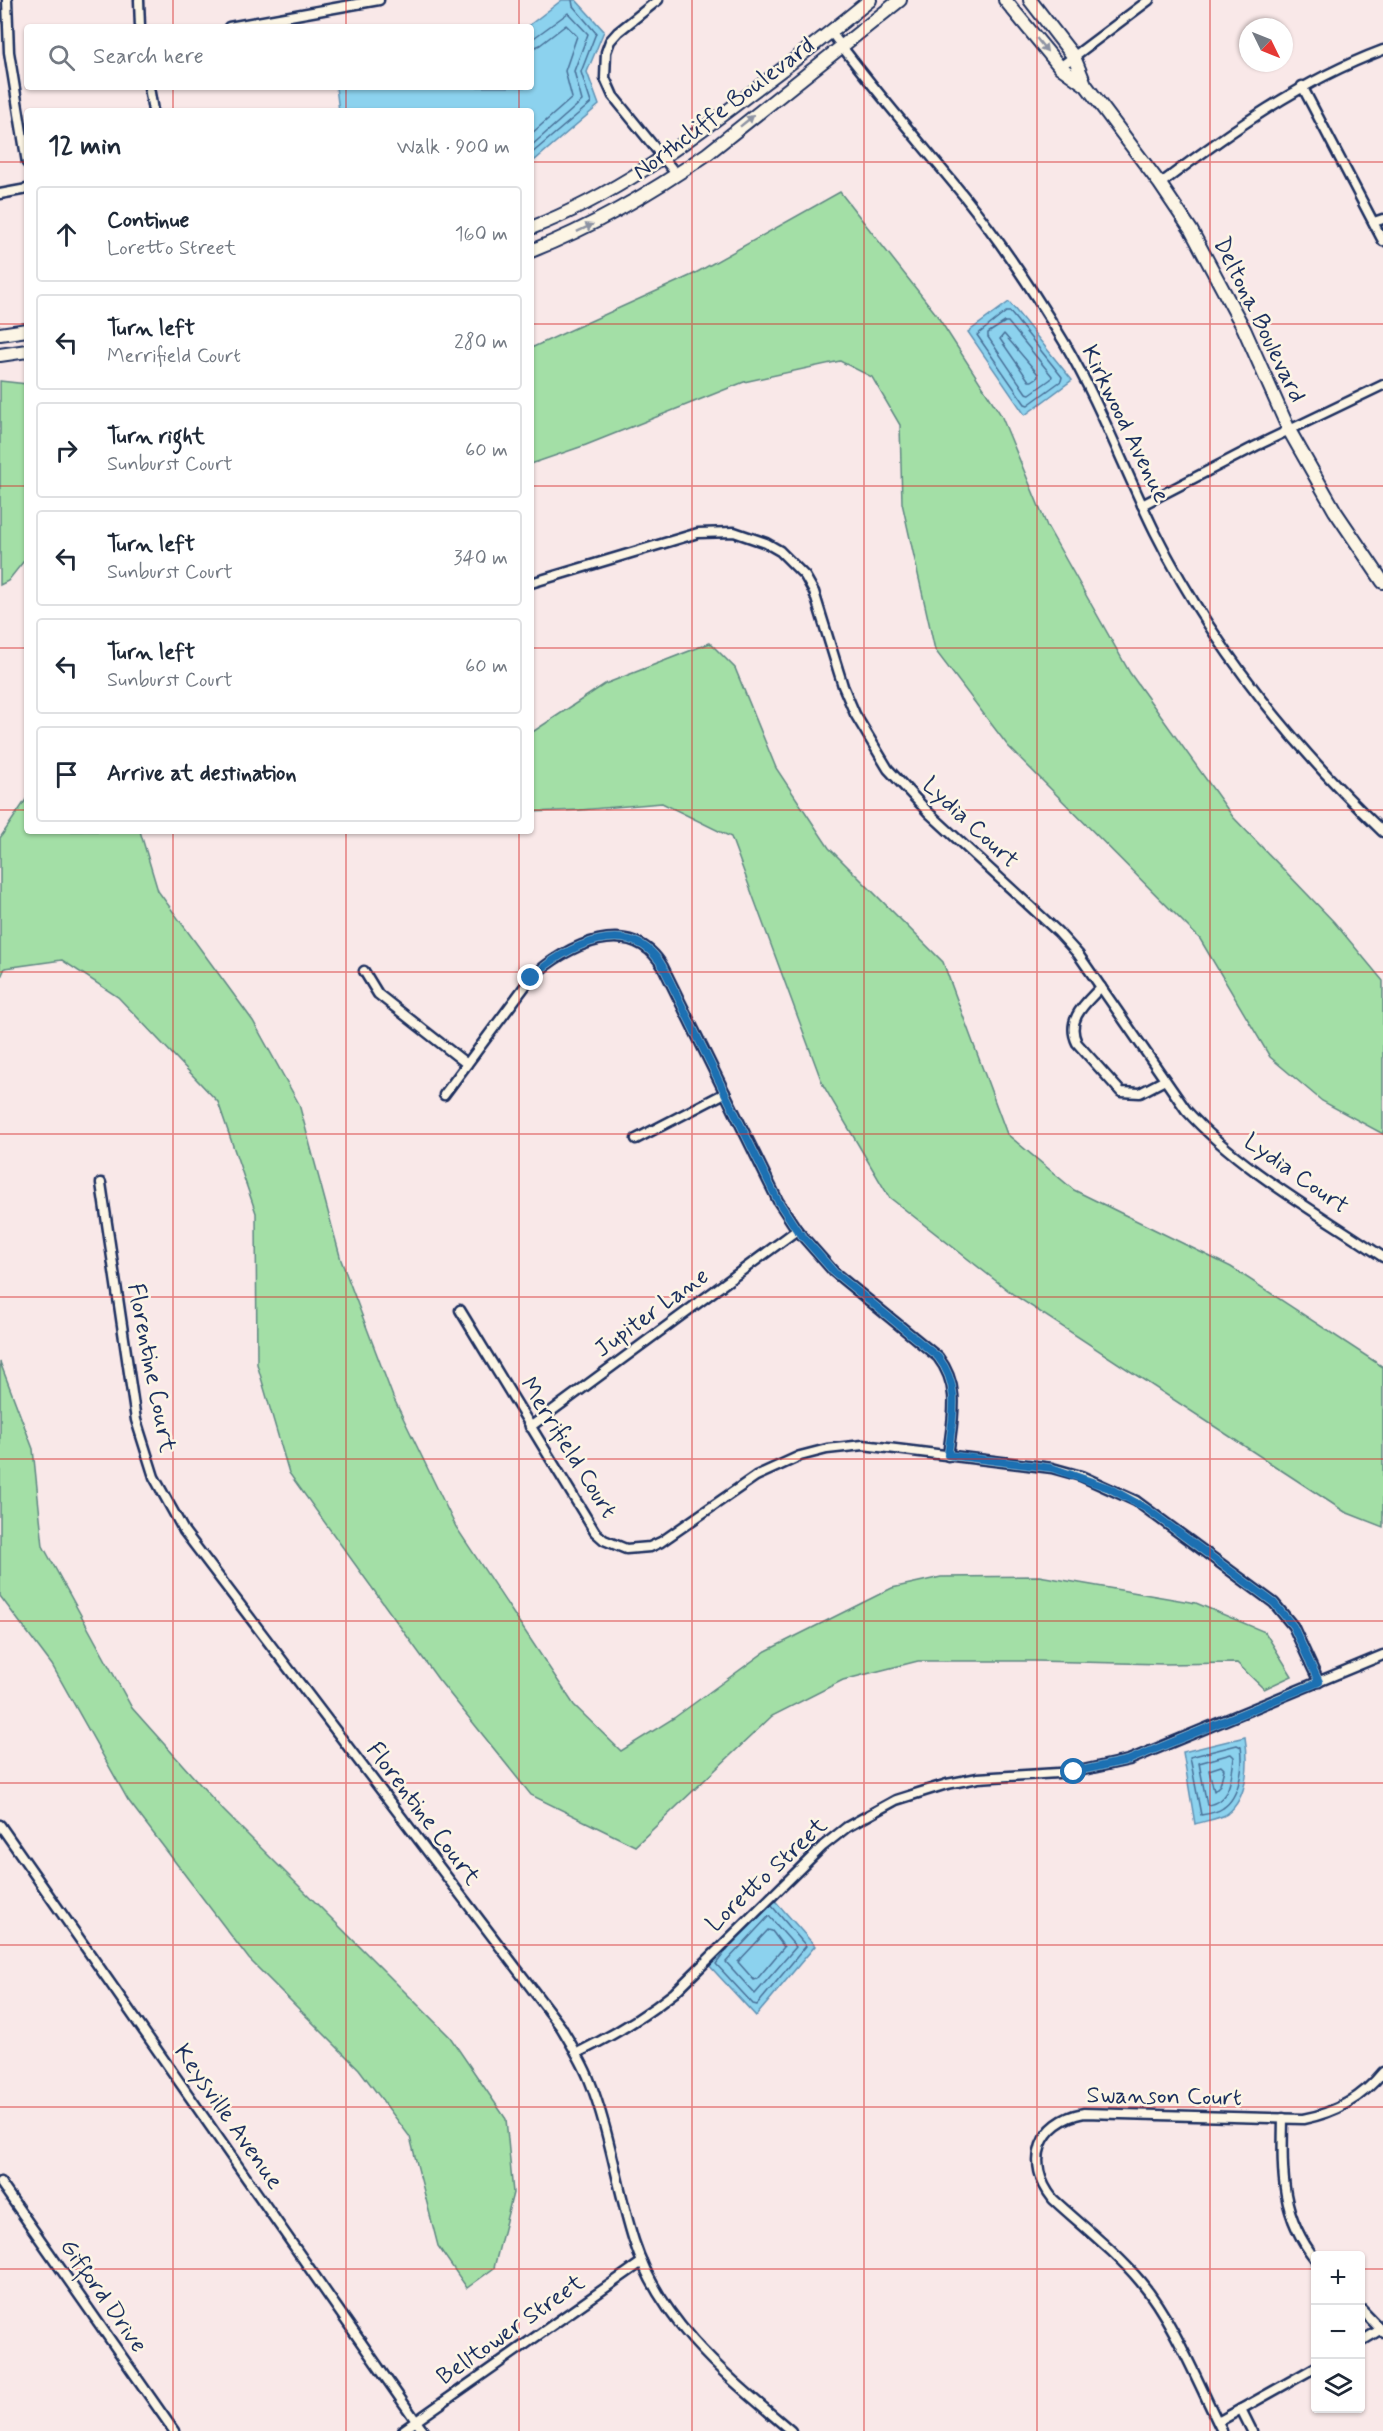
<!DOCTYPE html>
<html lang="en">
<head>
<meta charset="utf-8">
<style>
	:root { --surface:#fff; --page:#f6f6f7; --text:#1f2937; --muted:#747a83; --line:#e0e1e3 }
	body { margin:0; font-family:Mynerve,sans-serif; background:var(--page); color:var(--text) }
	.controls { position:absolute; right:18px; bottom:18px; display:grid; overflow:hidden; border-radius:6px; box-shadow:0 2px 4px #0004 }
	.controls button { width:54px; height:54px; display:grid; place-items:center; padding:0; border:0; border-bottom:2px solid var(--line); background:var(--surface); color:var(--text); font:30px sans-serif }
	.compass { position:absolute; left:1239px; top:18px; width:54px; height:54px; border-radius:50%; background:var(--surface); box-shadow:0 2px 4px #0004; rotate:133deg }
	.stop { position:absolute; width:18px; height:18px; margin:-14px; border:4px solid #1f6fb2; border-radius:50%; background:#fff }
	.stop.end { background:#1f6fb2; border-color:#fff; box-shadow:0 2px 6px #0008 }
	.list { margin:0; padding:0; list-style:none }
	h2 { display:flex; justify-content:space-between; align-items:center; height:78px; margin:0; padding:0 24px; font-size:26px }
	h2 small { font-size:20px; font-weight:400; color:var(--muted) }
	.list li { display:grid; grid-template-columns:39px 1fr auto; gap:18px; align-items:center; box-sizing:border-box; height:96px; margin:0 12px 12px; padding:0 12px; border:2px solid var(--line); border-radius:6px }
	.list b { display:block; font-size:22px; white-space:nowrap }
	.list p { margin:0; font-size:20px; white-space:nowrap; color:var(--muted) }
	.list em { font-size:20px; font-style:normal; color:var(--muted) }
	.icon { flex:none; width:33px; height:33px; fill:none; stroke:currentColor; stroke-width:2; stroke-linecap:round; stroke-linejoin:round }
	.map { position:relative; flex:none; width:1383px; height:2431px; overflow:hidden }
	.search { position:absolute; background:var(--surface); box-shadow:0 2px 4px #0004; left:24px; top:24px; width:510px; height:66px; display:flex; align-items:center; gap:15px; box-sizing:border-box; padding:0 21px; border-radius:6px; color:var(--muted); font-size:22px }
	.panel { position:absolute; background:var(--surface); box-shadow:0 2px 4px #0004; left:24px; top:108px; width:510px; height:726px; border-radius:6px }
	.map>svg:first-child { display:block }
	.green { fill:#a3dfa6; stroke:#5f8782; stroke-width:1.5 }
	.water { fill:#8cd2ee; stroke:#5f91b4; stroke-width:1.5 }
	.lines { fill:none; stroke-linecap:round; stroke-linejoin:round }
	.shore { stroke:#487098; stroke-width:1.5 }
	.minor-casing { stroke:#1b2f5e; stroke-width:13 }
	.secondary-casing { stroke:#1b2f5e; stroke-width:16 }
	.minor { stroke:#fcf5e5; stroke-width:8 }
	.secondary { stroke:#fcf5e5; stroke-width:12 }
	.oneway { fill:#8c92a2 }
	.route { stroke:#1f6fb2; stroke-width:8 }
	.grid { fill:none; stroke:#d62828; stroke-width:1.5; stroke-opacity:0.55 }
	.labels { text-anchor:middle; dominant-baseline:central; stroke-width:5; stroke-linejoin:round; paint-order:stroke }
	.street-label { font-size:24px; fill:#1b2f5e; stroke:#fcf5e5 }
</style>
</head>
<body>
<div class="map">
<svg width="1383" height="2431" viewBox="0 0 1383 2431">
	<rect width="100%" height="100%" fill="#f9e8e8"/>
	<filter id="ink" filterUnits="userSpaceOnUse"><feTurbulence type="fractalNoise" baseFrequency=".0167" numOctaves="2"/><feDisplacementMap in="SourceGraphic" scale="12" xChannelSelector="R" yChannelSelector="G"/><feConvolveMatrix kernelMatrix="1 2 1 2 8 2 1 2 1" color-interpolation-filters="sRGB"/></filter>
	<g filter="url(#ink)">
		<g class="green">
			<polygon points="840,192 936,314 1001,415 1047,526 1130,673 1233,817 1334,922 1383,981 1383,1134 1322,1101 1270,1057 1200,939 1008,746 935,650 902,503 900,425 872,377 840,361 744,382 586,445 531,464 531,348 692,275"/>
			<polygon points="0,381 27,384 27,557 8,581 0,585"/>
			<polygon points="710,643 735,668 776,768 829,848 943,962 1007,1134 1074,1190 1231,1267 1383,1367 1383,1527 1345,1512 1014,1295 889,1197 823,1085 731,837 662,803 580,810 531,812 531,733 605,684"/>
			<polygon points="27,798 27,831 140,831 158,891 253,1021 299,1104 341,1260 393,1397 456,1527 574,1705 621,1751 674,1718 766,1651 892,1588 941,1577 1039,1576 1196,1603 1265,1632 1292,1676 1264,1689 1237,1663 1163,1664 1035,1661 918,1661 843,1680 772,1716 635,1846 531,1795 438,1679 289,1473 257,1364 256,1213 218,1102 118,997 62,960 5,968 0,979 0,838"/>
			<polygon points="0,1362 33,1449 43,1546 132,1708 223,1810 450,2037 506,2119 513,2193 494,2268 467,2288 438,2246 410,2137 359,2069 249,1959 128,1800 52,1665 0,1596"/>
		</g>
		<g class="water">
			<polygon points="562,0 576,0 604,31 587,72 599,105 535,160 531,161 531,111 339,111 336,87 531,87 531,27 527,27"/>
			<polygon points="1009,302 1072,380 1025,415 968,332"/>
			<path d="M1245,1737C1249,1761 1249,1797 1227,1814C1219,1819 1204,1821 1195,1824L1183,1752Z"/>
			<polygon points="770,1895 815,1946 756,2016 706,1962"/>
		</g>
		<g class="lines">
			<g class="shore">
				<polyline points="531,40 568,13 588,34 574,71 582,101 531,146"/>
				<polyline points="531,49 540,45 566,25 577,36 565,71 572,98 531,134"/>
				<polyline points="531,154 591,103 581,72 596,33 573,6 572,0"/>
				<polygon points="1006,312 1010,312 1062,377 1061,381 1028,405 1025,404 977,335"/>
				<polygon points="1005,322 1008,322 1052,376 1051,379 1030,394 1026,393 988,337 988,333"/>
				<polygon points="1004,334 1038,374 1038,377 1032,381 1029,381 1000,339"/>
				<path d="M1237,1745L1241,1747C1244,1765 1240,1797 1223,1808C1218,1812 1207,1814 1201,1815L1190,1757Z"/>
				<path d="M1231,1754L1234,1757C1232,1777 1230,1802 1207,1805L1199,1763Z"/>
				<polygon points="1221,1766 1224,1769 1220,1785 1214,1791 1209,1770"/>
				<polygon points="769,1916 796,1947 755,1994 726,1962"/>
				<polygon points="768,1930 772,1931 784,1947 757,1979 754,1980 738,1962"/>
				<polyline points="732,1943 716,1964 753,2004 757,2005 806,1946 771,1905"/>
			</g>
			<defs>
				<g id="minor">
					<polyline points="7,0 9,52 27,163"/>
					<polyline points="139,0 140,27"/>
					<polyline points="658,0 618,32 610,41 606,52 605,78 613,96 677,175"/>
					<polyline points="229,27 379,0"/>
					<path d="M831,32C873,89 920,142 964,196C1001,242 1034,292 1064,342C1100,403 1124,469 1155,532C1211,644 1293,746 1383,832"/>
					<polyline points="1060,67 1149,0"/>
					<polyline points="1302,86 1383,241"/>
					<polyline points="149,87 153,111"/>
					<path d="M1160,184C1231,131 1300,81 1383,50"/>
					<polyline points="0,194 27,189"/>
					<polyline points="1374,222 1383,219"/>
					<polyline points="1142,505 1256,446 1383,385"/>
					<path d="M531,583L698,533L734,532L766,543L780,551L805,576L814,592L843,686L855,714L888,769L929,813L1058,932L1078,954L1186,1110C1238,1168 1318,1213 1383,1257"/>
					<polyline points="364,971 378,994 467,1064"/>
					<path d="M1101,987C1086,1003 1065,1019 1077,1043L1121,1092L1140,1093L1165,1080"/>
					<path d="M444,1095L531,978C566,945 632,913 663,967L778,1201L797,1230L834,1272L938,1357C962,1388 952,1419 948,1456"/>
					<polyline points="636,1139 725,1093"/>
					<path d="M101,1183L136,1420L154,1477L184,1531L561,2027C571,2044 582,2061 589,2079C610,2131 617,2188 634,2241C661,2324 727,2376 791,2431"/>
					<polyline points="460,1310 595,1532 604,1540 626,1549 650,1547 661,1542 756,1476 800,1456 827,1449 863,1445 1052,1468 1081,1476 1136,1501 1274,1603 1293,1626 1319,1682"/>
					<polyline points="530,1427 797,1230"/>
					<polyline points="0,1825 423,2431"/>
					<path d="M577,2053C612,2036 643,2018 674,1993L823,1846L847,1827L896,1800L947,1784L978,1778L1074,1772L1129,1760L1383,1655"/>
					<path d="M1283,2118C1282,2172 1280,2215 1316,2260"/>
					<polyline points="0,2182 174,2431"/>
					<polyline points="1360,2308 1383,2332"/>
					<polyline points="1360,2342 1383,2328"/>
					<polyline points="1241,2409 1252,2431"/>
					<polyline points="1218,2422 1316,2367"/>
					<polyline points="402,2431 642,2262"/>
					<path d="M1222,2431C1199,2385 1173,2320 1140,2281C1115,2251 1082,2226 1053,2199C1024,2163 1039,2121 1084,2113L1303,2119C1335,2113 1362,2098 1383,2072"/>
				</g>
				<g id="secondary">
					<polyline points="1005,0 1060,67 1084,84"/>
					<polyline points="1030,0 1074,57 1085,84 1160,184 1191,230 1244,329 1289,430 1335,511 1383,582"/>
					<path d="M531,228C613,196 682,146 751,93C791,63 831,32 870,0"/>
					<path d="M531,251C594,226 651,193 707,154L900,0"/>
					<polyline points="0,334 27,330"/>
					<polyline points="0,355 27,351"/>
				</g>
			</defs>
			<use href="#minor" class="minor-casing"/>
			<use href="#secondary" class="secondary-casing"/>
			<use href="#minor" class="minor"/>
			<use href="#secondary" class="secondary"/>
		</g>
		<defs><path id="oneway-solid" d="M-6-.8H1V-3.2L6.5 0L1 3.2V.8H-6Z" transform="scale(1.5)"/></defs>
		<g class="oneway">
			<use href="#oneway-solid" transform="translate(1042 45) rotate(51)"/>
			<use href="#oneway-solid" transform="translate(747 121) rotate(-39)"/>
			<use href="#oneway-solid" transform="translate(585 228) rotate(-25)"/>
		</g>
	</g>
	<g class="lines" filter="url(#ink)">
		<path class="route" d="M531,978C566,945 632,913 663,967L778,1201L797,1230L834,1272L938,1357C962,1387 952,1420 948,1455L1052,1468L1109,1488L1147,1509L1274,1603L1293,1626L1319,1682L1129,1760L1074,1772"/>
	</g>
	<path class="grid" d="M173,0V27M346,0V27M519,0V27M692,0V2431M864,0V2431M1037,0V2431M1210,0V2431M173,87V111M346,87V111M519,87V111M0,162H27M531,162H1383M0,324H27M531,324H1383M0,486H27M531,486H1383M0,648H27M531,648H1383M0,810H27M531,810H1383M173,831V2431M346,831V2431M519,831V2431M0,972H1383M0,1134H1383M0,1297H1383M0,1459H1383M0,1621H1383M0,1783H1383M0,1945H1383M0,2107H1383M0,2269H1316M1360,2269H1383"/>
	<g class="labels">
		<g class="street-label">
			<text transform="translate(724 109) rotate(-37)">Northcliffe Boulevard</text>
			<text transform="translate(1259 320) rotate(64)">Deltona Boulevard</text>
			<text transform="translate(1125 424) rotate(64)">Kirkwood Avenue</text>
			<text transform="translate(970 823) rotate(43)">Lydia Court</text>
			<text transform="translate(1296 1174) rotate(35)">Lydia Court</text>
			<text transform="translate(652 1313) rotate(-36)">Jupiter Lane</text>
			<text transform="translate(151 1368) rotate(79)">Florentine Court</text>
			<text transform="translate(568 1448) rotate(58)">Merrifield Court</text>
			<text transform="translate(423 1814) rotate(53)">Florentine Court</text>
			<text transform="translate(767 1875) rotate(-43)">Loretto Street</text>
			<text transform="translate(1164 2097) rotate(1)">Swanson Court</text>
			<text transform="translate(228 2117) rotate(55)">Keysville Avenue</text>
			<text transform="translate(103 2296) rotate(55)">Gifford Drive</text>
			<text transform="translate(511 2330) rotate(-35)">Belltower Street</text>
		</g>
	</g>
</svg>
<div class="controls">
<button>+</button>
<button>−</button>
<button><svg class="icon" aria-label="layers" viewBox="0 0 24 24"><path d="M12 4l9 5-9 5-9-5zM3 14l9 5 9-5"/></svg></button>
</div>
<svg class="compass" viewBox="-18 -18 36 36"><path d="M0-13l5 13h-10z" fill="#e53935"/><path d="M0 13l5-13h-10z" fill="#747a83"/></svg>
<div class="stop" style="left:1074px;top:1772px"></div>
<div class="stop end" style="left:531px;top:978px"></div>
<div class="search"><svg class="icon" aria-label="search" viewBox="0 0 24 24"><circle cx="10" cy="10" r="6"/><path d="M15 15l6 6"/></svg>Search here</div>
<section class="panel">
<h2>12 min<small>Walk · 900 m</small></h2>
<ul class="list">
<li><svg class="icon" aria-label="ahead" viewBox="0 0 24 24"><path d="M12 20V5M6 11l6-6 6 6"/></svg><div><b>Continue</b><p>Loretto Street</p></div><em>160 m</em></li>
<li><svg class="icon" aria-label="left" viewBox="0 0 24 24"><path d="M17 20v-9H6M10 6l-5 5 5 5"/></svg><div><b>Turn left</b><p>Merrifield Court</p></div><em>280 m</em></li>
<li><svg class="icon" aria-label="right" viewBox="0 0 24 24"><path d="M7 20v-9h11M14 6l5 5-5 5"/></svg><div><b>Turn right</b><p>Sunburst Court</p></div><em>60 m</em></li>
<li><svg class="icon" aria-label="left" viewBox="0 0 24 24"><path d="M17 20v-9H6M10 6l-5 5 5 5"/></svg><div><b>Turn left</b><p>Sunburst Court</p></div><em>340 m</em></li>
<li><svg class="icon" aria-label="left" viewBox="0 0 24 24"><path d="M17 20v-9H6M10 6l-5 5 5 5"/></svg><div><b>Turn left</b><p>Sunburst Court</p></div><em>60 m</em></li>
<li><svg class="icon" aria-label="arrive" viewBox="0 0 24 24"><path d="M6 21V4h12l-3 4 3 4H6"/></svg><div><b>Arrive at destination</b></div></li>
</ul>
</section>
</div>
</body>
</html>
